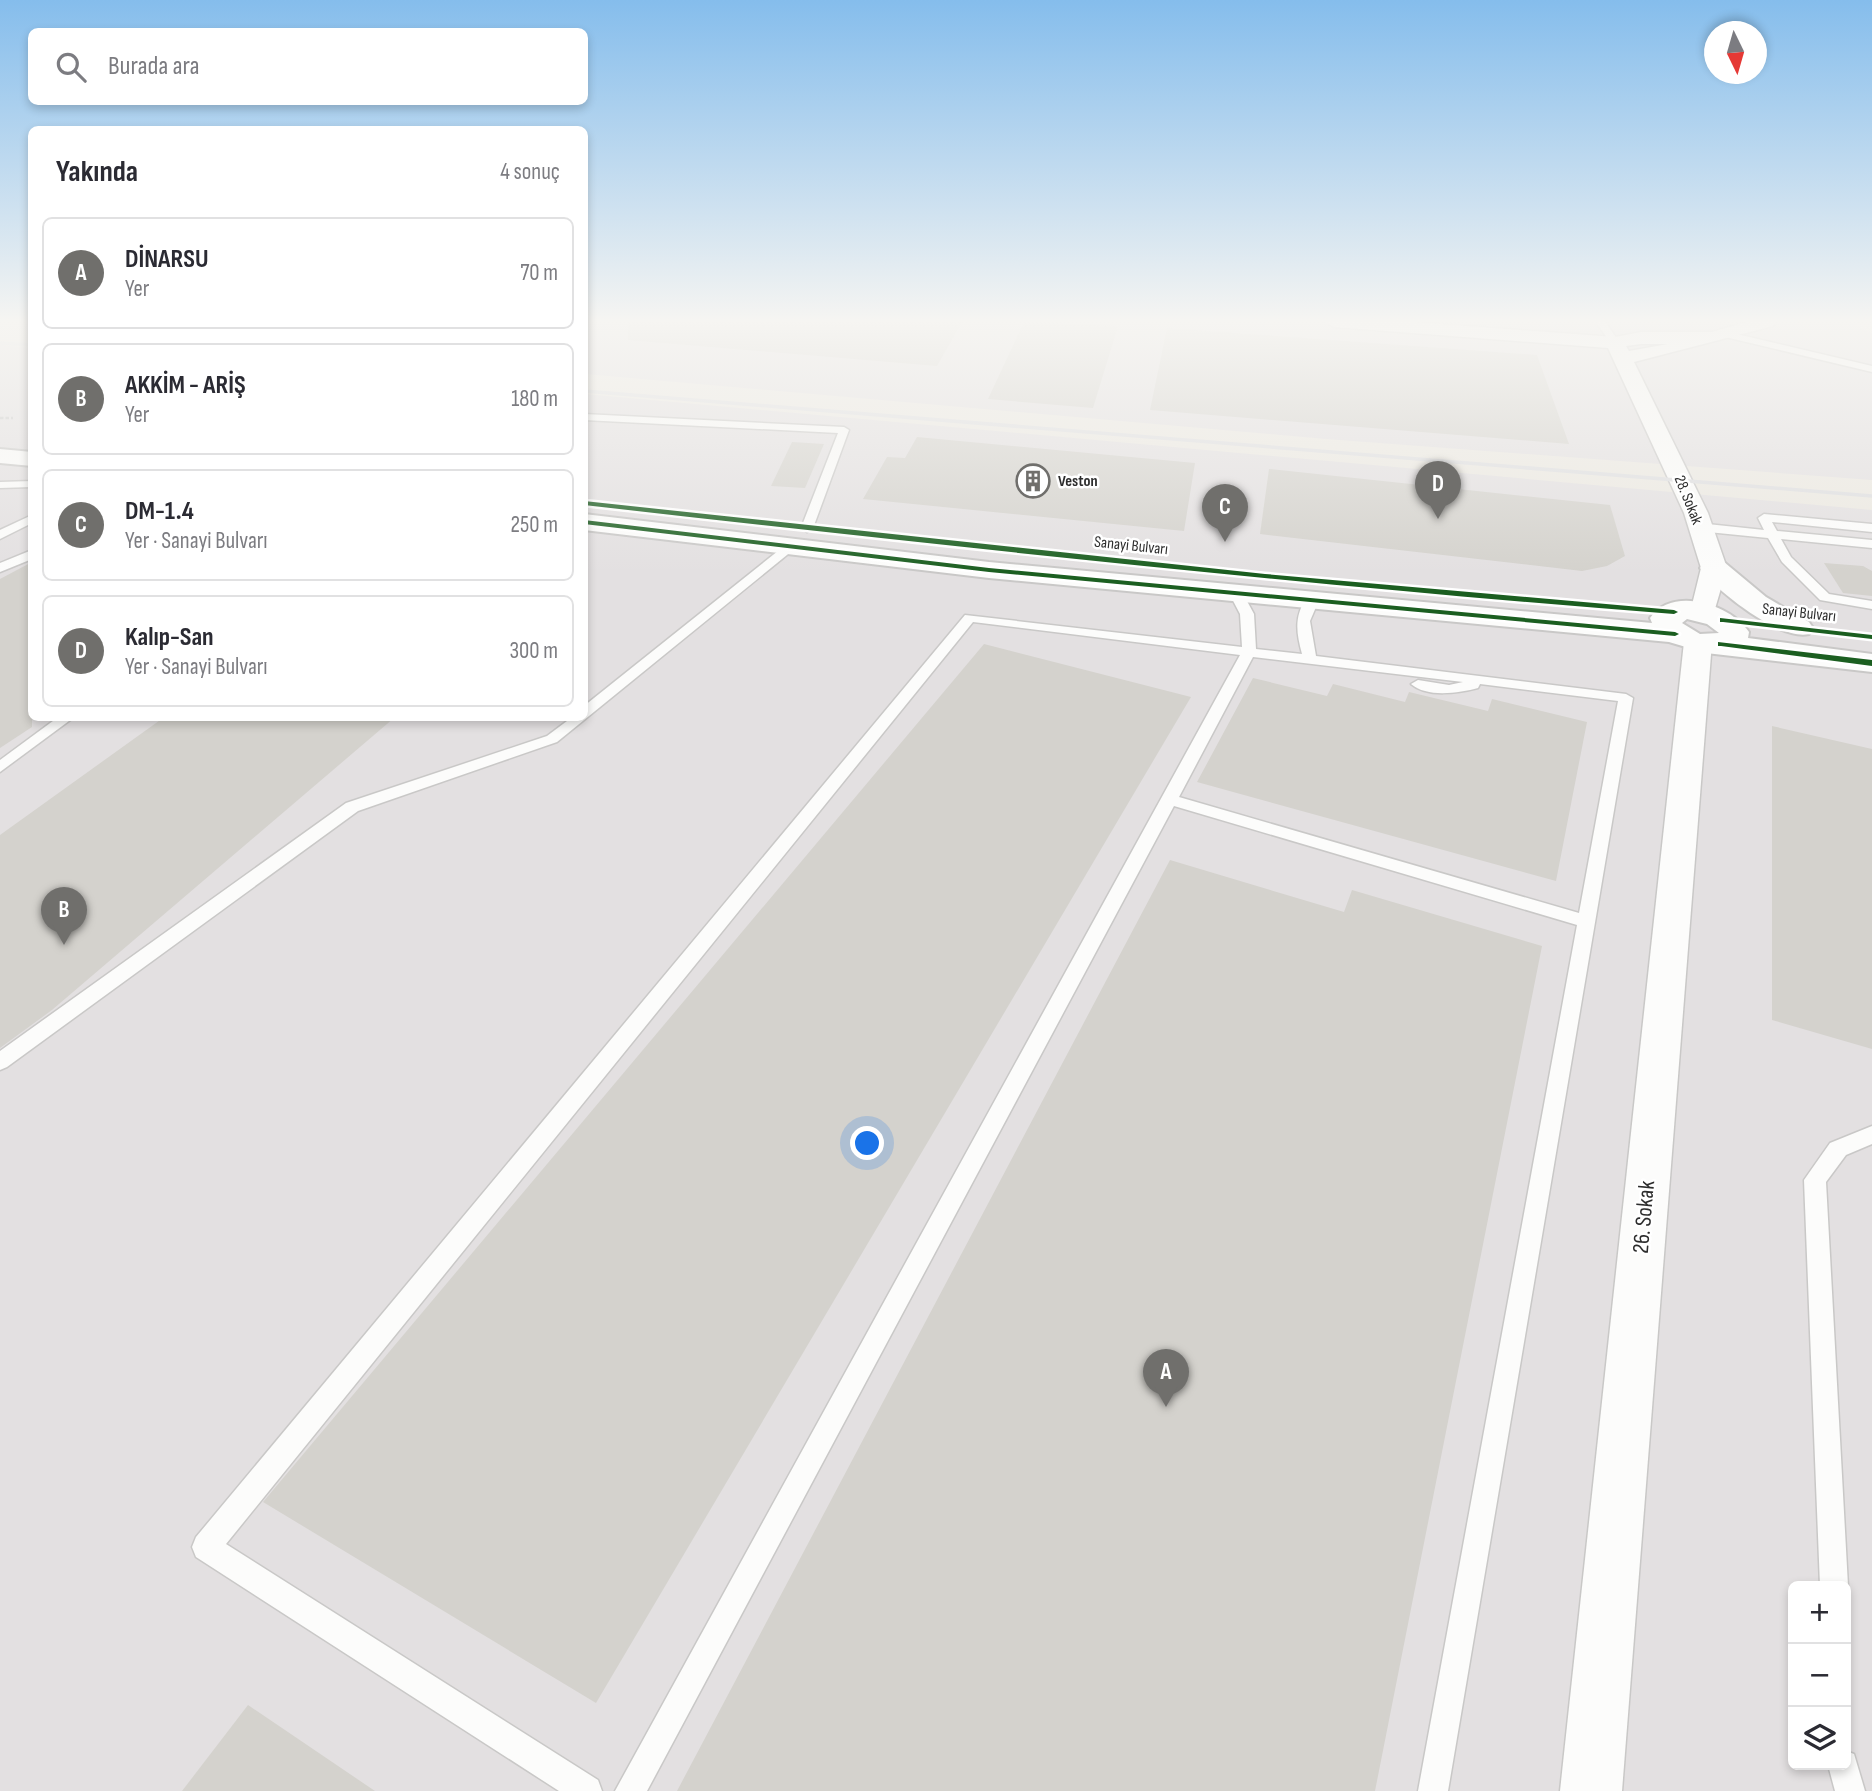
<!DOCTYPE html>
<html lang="tr">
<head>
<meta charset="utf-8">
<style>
	:root { --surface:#fff; --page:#f7f7f7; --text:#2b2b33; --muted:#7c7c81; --line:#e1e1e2; --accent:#706f6c }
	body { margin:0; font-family:"Sofia Sans Condensed",sans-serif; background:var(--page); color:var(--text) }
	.controls { position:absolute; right:21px; bottom:21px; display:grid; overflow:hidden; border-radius:10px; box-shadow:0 4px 10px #0003 }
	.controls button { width:63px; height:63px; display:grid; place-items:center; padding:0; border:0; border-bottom:2px solid var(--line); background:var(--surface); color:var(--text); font:35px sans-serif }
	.compass { position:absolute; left:1704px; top:21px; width:63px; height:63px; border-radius:50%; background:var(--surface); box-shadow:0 4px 10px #0003; rotate:175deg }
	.you { position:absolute; left:868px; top:1144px; width:24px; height:24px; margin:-18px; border:5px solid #fff; border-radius:50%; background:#1a73e8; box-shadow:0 0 0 10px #1a73e833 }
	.badge { display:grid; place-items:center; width:46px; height:46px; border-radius:50%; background:var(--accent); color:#fff; font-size:23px; font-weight:700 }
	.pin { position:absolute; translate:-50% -58px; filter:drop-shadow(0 2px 4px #0008) }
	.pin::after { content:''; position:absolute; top:37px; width:24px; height:21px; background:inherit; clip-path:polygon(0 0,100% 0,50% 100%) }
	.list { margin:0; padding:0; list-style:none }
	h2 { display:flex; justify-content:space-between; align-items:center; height:91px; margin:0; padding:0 28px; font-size:30px }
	h2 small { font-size:23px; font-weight:400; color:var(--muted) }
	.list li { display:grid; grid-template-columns:46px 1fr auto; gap:21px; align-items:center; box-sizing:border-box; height:112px; margin:0 14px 14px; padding:0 14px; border:2px solid var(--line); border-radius:10px }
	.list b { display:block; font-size:26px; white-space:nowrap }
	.list p { margin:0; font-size:23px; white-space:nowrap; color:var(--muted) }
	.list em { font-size:23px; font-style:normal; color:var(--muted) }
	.icon { flex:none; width:38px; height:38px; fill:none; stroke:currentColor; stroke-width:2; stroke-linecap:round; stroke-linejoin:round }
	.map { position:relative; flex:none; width:1872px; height:1791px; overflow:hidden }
	.search { position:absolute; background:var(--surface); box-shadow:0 4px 10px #0003; left:28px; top:28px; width:560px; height:77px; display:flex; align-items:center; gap:18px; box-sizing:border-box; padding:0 24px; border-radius:10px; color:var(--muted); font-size:26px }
	.panel { position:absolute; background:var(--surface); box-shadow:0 4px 10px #0003; left:28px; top:126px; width:560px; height:595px; border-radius:10px }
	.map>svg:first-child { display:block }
	.industrial { fill:#e3e0e1; fill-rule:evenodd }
	.building { fill:#d4d2cd }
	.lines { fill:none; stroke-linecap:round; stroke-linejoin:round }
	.lane-casing { stroke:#c9c8c7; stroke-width:3 }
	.street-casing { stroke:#c9c8c7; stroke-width:3 }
	.secondary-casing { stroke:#c9c8c7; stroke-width:4 }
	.path { stroke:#c8c8c8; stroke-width:2.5; stroke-dasharray:3.5 2; stroke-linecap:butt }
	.lane { fill:#fcfcfb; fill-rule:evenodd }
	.street { fill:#fcfcfb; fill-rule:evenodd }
	.secondary { fill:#fcfcfb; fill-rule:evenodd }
	.rail { stroke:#dedee0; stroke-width:3.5 }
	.cycleway-casing { stroke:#fff; stroke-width:5 }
	.cycleway { fill:#1b5e20; fill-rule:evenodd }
	.labels { text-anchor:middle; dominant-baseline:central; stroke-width:5; stroke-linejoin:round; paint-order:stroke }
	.far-poi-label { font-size:16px; font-weight:bold; fill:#2d2d2d; stroke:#fff; text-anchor:start }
	.far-street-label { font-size:16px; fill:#2d2d2d; stroke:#fff }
	.near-street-label { font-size:23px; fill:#2d2d2d; stroke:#fff }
</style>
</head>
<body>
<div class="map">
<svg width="1872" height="1791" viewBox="0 0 1872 1791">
	<rect width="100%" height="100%" fill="#ece9e2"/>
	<g class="industrial">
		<polygon points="584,322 1848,322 1872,333 1872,480 1326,439 585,374"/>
		<path d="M0,345L31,348L32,718H584L585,394L1872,510V1791H0ZM1793,1586H1846V1765H1793Z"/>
	</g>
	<g class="building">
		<polygon points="628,322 962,322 937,366 628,340"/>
		<polygon points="1024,322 1118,326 1093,408 988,399"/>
		<polygon points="1167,328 1537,355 1569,444 1150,410"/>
		<polygon points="917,437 1195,463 1184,531 863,499 887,457 905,458"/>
		<polygon points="792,442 824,444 805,488 771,486"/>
		<polygon points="1269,469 1610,505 1625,556 1607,566 1582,571 1260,534"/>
		<polygon points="32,562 32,727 0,748 0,579"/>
		<polygon points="1824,563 1863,566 1872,571 1872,596 1843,593"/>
		<polygon points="984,644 1191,697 596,1703 263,1502"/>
		<polygon points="1253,678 1327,696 1333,684 1405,702 1409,692 1488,711 1492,699 1587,722 1556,881 1197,782"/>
		<polygon points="163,718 394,718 52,1010 0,1048 0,835"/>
		<polygon points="1772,726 1872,749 1872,1049 1772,1020"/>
		<polygon points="1170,860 1344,912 1352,890 1542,946 1375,1791 677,1791"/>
		<polygon points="248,1705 375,1791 182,1791"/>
	</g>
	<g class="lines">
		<defs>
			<g id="lane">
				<polygon points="1596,322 1605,322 1620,343 1618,345 1612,345"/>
				<polygon points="1724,331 1872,366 1872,372 1721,336 1721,332"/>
				<polygon points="584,414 844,427 849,430 813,528 807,532 801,528 838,433 584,420"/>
				<polygon points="32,481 32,487 0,488 0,482"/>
				<polygon points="1764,514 1872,524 1872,532 1772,522 1777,531 1872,540 1872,548 1781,539 1791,557 1829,594 1872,601 1872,609 1820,600 1782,562 1768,538 1698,531 1692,527 1698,523 1764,530 1758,518"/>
				<polygon points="32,515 32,523 0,539 0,530"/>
				<polygon points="788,543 798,546 557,742 358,811 7,1067 0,1070 0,1051 346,803 547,736 571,718 584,718 584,706"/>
				<polygon points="32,550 32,559 0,572 0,563"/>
				<path d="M1236,589L1241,590L1254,614L1256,649L1302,654C1296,632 1294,616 1307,597L1312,596L1319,600L1310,621L1316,656L1626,694L1633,698L1448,1791H1418L1577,925L1174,806L647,1791H615L1240,655L973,622L226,1544L598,1780L602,1791H559L196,1557L192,1547L196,1537L965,615L1242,647L1240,614L1229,593ZM1253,657L1463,682L1449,685L1418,680L1411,684C1427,698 1459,693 1478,688L1480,684L1618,701L1579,913L1179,797Z"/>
				<polygon points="57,718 73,718 0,772 0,760"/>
				<polygon points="1872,1126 1872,1144 1846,1155 1826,1182 1848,1586 1846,1591 1846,1586 1820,1586 1804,1180 1830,1143"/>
				<polygon points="1846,1751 1854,1754 1865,1791 1835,1791 1828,1765 1846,1765"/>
			</g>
			<g id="street">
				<path d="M1325,322H1413L1615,337L1641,332H1712L1746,322H1776L1773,326L1634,362L1708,513L1727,568L1712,619H1694L1690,613L1701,568L1684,513L1608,348L1334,327ZM1641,344H1668L1629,351L1626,346Z"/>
				<polygon points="1698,634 1708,636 1712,642 1622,1791 1560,1791 1684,642 1688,636"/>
			</g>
			<g id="secondary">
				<polygon points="0,449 32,452 32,466 0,463"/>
				<path d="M584,514L989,562L1652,623L1650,618C1673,585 1731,605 1749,632L1748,638L1872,654V672L1706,653L1669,642L989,578L584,530ZM1687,619L1707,624L1719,633L1700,634L1682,623Z"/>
				<path d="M1714,560L1724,562L1766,597L1809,622L1813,628L1809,634C1780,641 1716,591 1700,568L1704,562Z"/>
			</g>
		</defs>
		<use href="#lane" class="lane-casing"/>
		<use href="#street" class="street-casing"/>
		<use href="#secondary" class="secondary-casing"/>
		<polyline class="path" points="0,418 13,418"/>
		<use href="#lane" class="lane"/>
		<use href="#street" class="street"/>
		<use href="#secondary" class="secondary"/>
		<g class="rail">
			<polyline points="0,343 32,345"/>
			<polyline points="584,391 1872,496"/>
		</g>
		<defs>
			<g id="cycleway">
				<path d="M584,501L1265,574L1674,610L1678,612L1674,614C1310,586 947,546 584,505Z"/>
				<polygon points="584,520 989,568 1675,632 1679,634 1675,636 989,572 584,524"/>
				<polygon points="1720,618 1872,635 1872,639 1723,622 1720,622"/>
				<polygon points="1718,642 1872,660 1872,666 1721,646 1718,646"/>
			</g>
		</defs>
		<use href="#cycleway" class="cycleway-casing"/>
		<use href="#cycleway" class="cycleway"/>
	</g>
	<linearGradient id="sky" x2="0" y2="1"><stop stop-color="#85bdec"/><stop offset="0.56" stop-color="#f6f5f2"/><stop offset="1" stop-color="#f6f5f2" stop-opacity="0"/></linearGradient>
	<rect width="1872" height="573" fill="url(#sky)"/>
	<defs>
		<symbol id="building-ring" viewBox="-11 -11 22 22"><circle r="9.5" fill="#fff" stroke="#706f6c" stroke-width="1.5"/><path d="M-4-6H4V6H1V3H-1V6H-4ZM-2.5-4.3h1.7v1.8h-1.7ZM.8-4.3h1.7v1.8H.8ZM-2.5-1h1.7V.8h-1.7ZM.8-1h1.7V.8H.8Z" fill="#706f6c"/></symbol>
	</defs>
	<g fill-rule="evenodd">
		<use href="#building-ring" x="1014" y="462" width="38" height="38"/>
	</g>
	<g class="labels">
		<g class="far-poi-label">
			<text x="1058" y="481">Veston</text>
		</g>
		<g class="far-street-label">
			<text transform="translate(1688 500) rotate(68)">28. Sokak</text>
			<text transform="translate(1131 546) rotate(6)">Sanayi Bulvarı</text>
			<text transform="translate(1799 613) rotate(6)">Sanayi Bulvarı</text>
		</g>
		<g class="near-street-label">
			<text transform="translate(1644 1217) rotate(-85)">26. Sokak</text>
		</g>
	</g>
</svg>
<div class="controls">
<button>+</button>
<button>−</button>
<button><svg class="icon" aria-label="layers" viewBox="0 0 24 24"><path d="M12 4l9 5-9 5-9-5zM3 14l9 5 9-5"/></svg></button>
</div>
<svg class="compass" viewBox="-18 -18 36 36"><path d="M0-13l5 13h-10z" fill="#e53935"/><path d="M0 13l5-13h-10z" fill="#7c7c81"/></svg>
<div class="you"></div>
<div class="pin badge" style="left:1166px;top:1407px">A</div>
<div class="pin badge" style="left:64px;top:945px">B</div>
<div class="pin badge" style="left:1225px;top:542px">C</div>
<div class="pin badge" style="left:1438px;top:519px">D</div>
<div class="search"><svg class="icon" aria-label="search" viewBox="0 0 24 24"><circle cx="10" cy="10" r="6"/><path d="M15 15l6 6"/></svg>Burada ara</div>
<section class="panel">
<h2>Yakında<small>4 sonuç</small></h2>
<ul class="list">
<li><span class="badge">A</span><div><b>DİNARSU</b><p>Yer</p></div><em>70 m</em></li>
<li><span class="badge">B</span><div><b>AKKİM - ARİŞ</b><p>Yer</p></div><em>180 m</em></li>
<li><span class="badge">C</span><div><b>DM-1.4</b><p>Yer · Sanayi Bulvarı</p></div><em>250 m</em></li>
<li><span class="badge">D</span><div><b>Kalıp-San</b><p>Yer · Sanayi Bulvarı</p></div><em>300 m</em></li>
</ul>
</section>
</div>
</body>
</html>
